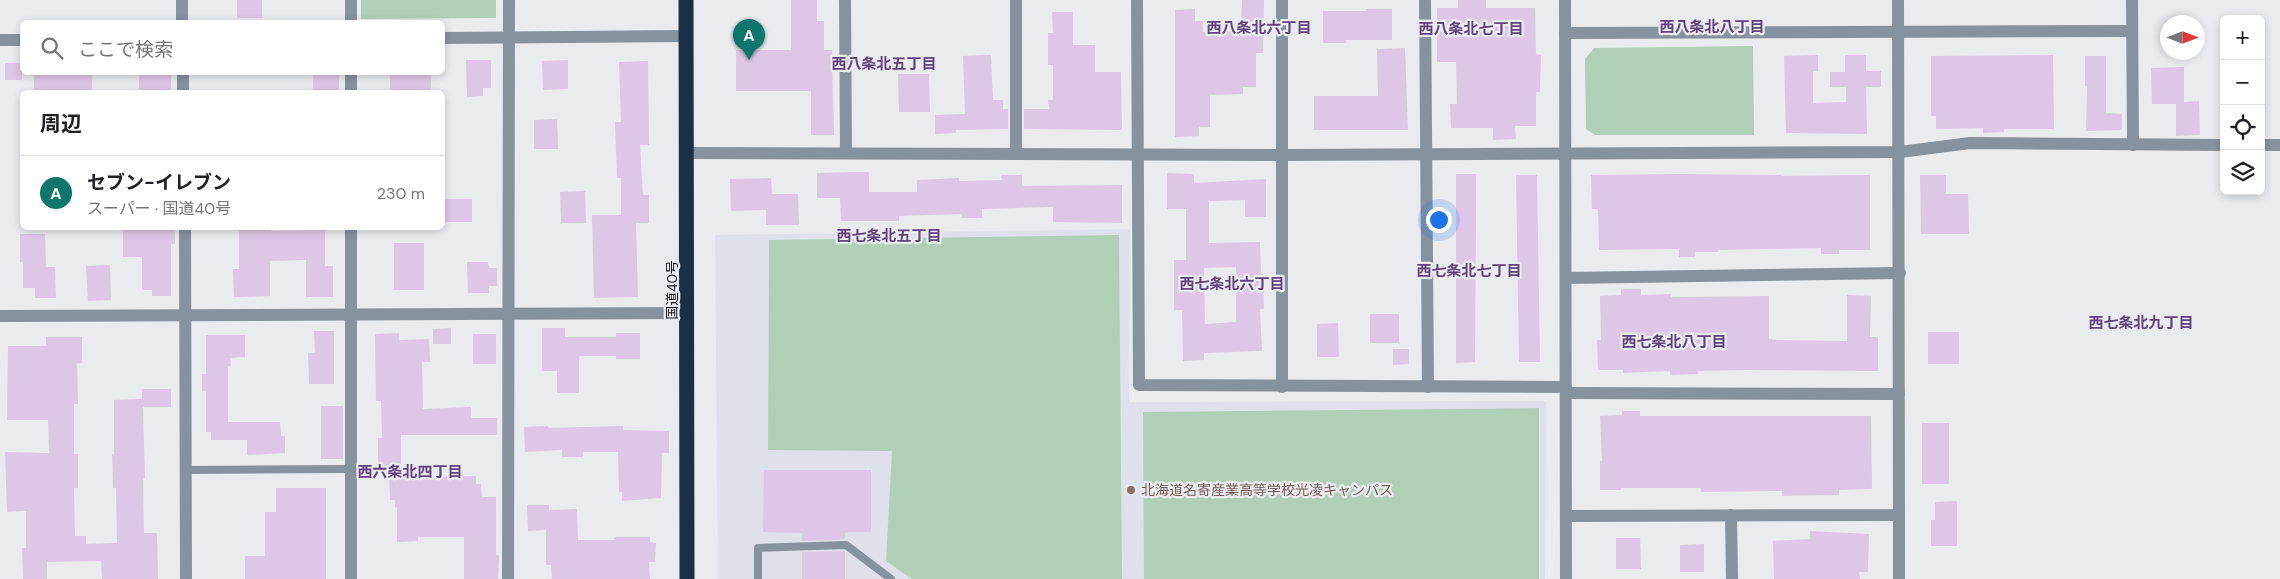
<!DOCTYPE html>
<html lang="ja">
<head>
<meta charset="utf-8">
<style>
	:root { --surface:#fff; --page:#f2f2f2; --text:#202124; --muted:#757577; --line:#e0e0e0; --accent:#0f766e }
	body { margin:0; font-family:"DM Sans","Noto Sans JP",sans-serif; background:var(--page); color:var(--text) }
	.controls { position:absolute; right:15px; top:15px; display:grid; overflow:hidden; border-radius:8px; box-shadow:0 2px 8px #0003 }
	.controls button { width:45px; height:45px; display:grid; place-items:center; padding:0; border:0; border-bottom:1px solid var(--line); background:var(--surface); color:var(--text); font:25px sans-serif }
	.compass { position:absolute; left:2160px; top:15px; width:45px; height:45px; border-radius:50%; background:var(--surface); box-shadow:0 2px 8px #0003; rotate:90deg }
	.you { position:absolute; left:1438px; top:219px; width:18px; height:18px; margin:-12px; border:4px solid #fff; border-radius:50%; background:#1a73e8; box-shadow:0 0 0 8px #1a73e833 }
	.badge { display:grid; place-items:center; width:32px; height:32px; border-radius:50%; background:var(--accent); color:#fff; font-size:16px; font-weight:700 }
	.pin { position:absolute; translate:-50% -41px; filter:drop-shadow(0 1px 2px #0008) }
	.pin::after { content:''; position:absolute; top:26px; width:18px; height:15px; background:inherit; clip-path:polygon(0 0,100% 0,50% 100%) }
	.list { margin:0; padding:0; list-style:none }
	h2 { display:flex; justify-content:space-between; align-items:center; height:65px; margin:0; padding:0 20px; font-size:21px }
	h2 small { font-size:16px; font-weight:400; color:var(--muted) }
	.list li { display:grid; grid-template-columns:32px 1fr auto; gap:15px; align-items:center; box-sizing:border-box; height:75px; padding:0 20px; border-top:1px solid var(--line) }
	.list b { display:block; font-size:19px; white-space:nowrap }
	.list p { margin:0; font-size:16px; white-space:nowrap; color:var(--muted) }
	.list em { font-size:16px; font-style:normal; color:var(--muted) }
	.icon { flex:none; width:28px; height:28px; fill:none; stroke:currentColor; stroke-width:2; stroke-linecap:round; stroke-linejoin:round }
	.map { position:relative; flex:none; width:2280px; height:579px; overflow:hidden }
	.search { position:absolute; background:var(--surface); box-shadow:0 2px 8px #0003; left:20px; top:20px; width:425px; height:55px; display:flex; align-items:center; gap:12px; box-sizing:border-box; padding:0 18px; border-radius:8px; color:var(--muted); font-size:19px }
	.panel { position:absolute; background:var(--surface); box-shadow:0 2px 8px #0003; left:20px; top:90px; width:425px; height:140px; border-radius:8px }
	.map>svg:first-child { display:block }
	.built { fill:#dee1eb }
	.green { fill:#afd0b7 }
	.building { fill:#dec6e6; fill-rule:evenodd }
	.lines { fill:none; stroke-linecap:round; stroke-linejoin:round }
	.lane { stroke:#87929f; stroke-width:8 }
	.street { stroke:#87929f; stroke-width:12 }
	.highway { stroke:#1b3048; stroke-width:15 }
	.education-dot { fill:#8d6e63; stroke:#eaebee; stroke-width:2 }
	.labels { text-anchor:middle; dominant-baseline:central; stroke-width:4.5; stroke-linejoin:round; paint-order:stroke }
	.street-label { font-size:14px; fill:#181819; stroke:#eaebee }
	.education-label { font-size:14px; fill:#785e54; stroke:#eaebee; text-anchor:start }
	.neighbourhood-label { font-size:15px; font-weight:bold; fill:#63437e; stroke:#eaebee }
</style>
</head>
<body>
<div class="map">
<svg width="2280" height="579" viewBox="0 0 2280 579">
	<rect width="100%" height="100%" fill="#eaebee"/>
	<polygon class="built" points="1130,229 1129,402 1546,401 1545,579 718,579 715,235"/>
	<g class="green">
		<polygon points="361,0 496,0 496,18 361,19"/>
		<polygon points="1753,46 1754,135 1595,135 1586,129 1585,59 1594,48"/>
		<polygon points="1119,235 1122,579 912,579 886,561 892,451 768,450 769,240"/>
		<polygon points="1539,408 1539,579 1144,579 1143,412"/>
	</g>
	<g class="building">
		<rect x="237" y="0" width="25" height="18"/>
		<polygon points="791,0 817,0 817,21 824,21 824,50 832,50 834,135 811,135 811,91 736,91 736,50 791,50"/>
		<polygon points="1242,0 1264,0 1263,53 1256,53 1256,87 1243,87 1243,94 1210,95 1210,127 1199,127 1199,136 1175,137 1175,10 1195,9 1195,21 1203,21 1203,32 1241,31"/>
		<polygon points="1458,0 1486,0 1486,8 1535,8 1536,54 1541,55 1540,92 1536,92 1536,126 1515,126 1516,139 1493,140 1493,128 1451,128 1450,104 1457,104 1456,62 1437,62 1437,8 1458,8"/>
		<polygon points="1366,9 1392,9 1392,40 1346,40 1346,43 1323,43 1323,11 1366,11"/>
		<polygon points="1052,12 1073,12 1073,45 1095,45 1095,72 1121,72 1122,130 1024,129 1024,109 1049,109 1048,100 1053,100 1053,65 1048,65 1048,33 1053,33"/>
		<polygon points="1405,48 1408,130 1314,130 1314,96 1378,96 1377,49"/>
		<polygon points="991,55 993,100 1003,100 1003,109 1008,109 1008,129 956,130 956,133 935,134 935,115 965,114 963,56"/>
		<polygon points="1818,55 1818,71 1813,71 1813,103 1846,102 1846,87 1830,87 1830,72 1845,72 1845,55 1866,55 1866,71 1881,71 1881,87 1866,87 1867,134 1786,133 1784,56"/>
		<polygon points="2053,55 2054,129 2004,129 2004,132 1983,133 1983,128 1936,129 1936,116 1931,116 1931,56"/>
		<polygon points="2085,56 2106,56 2106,113 2122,114 2122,130 2086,131 2087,86 2085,86"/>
		<polygon points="466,60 491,60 491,88 483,88 483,96 467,97"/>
		<polygon points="568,60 568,89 543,90 542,61"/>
		<polygon points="648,61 649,145 640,145 643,195 649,195 649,223 636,223 638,297 594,298 592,215 621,215 621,178 617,178 615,122 621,122 619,62"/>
		<rect x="5" y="63" width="17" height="17"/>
		<polygon points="2184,67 2184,102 2199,101 2200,135 2176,136 2176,104 2152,104 2151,68"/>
		<rect x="34" y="72" width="58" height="20"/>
		<polygon points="139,72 171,73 171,92 139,92"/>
		<polygon points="390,72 431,72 431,90 390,91"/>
		<rect x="313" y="73" width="26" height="19"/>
		<polygon points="898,74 929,74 930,112 899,112"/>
		<polygon points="557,119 558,149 534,149 534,120"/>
		<polygon points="852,172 869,172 869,192 917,192 917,180 959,178 959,181 1002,180 1001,175 1022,175 1022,186 1122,185 1122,223 1053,222 1053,207 982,209 982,218 962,218 962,214 899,216 899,221 841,221 840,198 817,198 817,173"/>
		<path d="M1167,173L1194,174V183L1266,179V217H1245V200L1209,201V243L1260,242L1261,274H1263L1264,309H1260L1262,351L1204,353V360L1183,361L1182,310H1174V260H1186V209H1167ZM1236,267V322L1205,324L1204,268Z"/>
		<polygon points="1456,174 1476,174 1476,223 1475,362 1456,363"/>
		<polygon points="1679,174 1781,175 1781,176 1870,175 1870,250 1839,250 1839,254 1821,254 1821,248 1718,250 1718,252 1695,252 1695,257 1679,257 1679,249 1599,250 1598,209 1592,209 1591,175"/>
		<polygon points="1516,175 1537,175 1540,362 1519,362"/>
		<polygon points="1920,175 1946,175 1946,194 1968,194 1969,234 1921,234"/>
		<polygon points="771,178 772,194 798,194 799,225 766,225 766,210 731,211 730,179"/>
		<polygon points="585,191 586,223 561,223 560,192"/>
		<polygon points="444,199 472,199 472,222 443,222"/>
		<polygon points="123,228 175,228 175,244 171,244 171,296 152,296 152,290 142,290 142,257 123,257"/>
		<polygon points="239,228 271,228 271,231 325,230 325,266 333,266 333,297 306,297 306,260 270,261 270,296 234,297 233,269 239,269"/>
		<polygon points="20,234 45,234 46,267 55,267 56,298 35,298 35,288 23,288 23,262 20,262"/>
		<rect x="394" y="243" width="30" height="47"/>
		<polygon points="467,262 488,262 489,268 497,268 497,286 489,286 489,293 468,293"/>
		<polygon points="110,265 111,300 88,301 86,266"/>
		<polygon points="1621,289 1641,289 1641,295 1671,294 1671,297 1769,296 1769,339 1778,340 1847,341 1847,295 1871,296 1870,337 1878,337 1878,371 1748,370 1698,371 1698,374 1670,375 1670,371 1623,373 1623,370 1598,370 1597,340 1601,340 1600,296 1621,295"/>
		<rect x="1370" y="314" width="29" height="29"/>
		<polygon points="1338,323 1339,357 1317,357 1317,324"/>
		<polygon points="451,328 451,344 433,344 433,329"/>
		<polygon points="542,328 565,328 565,337 616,337 616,333 640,333 640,359 616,359 616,356 579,356 579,393 557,393 557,371 542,371"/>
		<polygon points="314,331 334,331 334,384 309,384 308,353 315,353"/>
		<rect x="1928" y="332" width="31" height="32"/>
		<polygon points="399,333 399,340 429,339 430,362 422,362 423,409 471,407 471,418 497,418 497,435 401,435 401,467 378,467 378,438 382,438 381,401 376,401 375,334"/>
		<rect x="473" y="334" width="23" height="30"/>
		<polygon points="206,335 245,335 245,357 230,358 231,366 228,366 228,422 280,422 281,436 285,436 285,453 247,455 247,440 211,440 211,432 206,432 206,391 202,391 202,374 206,374"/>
		<polygon points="46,337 82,337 82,363 77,363 78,404 74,404 74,454 78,454 78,488 74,488 75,536 86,536 86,544 117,543 116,488 113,488 112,454 114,454 114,400 142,399 142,389 171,389 171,407 143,407 145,478 143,478 144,533 157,533 158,579 102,579 101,561 47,562 47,579 23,579 22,548 26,548 26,511 7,512 5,452 49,453 48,420 7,420 8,346 46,346"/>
		<polygon points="1393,349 1409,349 1409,364 1393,365"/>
		<rect x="321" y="406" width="22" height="53"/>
		<polygon points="1622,411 1640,411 1640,416 1871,416 1872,489 1839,490 1839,495 1782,496 1782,491 1701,492 1701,488 1621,488 1621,490 1600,490 1600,461 1602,461 1600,416 1622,415"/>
		<rect x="1922" y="423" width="27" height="61"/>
		<polygon points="548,426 549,428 623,426 623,430 669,431 669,453 662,453 661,498 622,501 622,492 619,492 618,452 583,452 583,457 562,457 562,450 525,452 524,427"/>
		<polygon points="764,470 871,470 871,532 848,532 845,533 845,539 802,541 802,533 763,532"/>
		<polygon points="417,474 417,477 476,476 476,484 481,484 482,497 496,497 496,555 499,555 498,579 464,579 464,537 418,537 418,541 397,542 397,507 395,508 395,500 390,500 389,475"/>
		<polygon points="276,488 326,488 326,579 245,579 245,556 265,556 265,512 276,512"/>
		<polygon points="1957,501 1957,546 1931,546 1931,520 1935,520 1935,502"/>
		<polygon points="527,505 549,505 549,510 577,509 578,540 614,540 614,537 650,537 650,542 656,543 655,562 649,562 650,579 552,579 551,565 546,565 546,530 528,531"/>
		<polygon points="1810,531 1869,534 1868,572 1859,572 1860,579 1774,579 1773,541 1810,539"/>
		<polygon points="1616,538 1640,538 1641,569 1616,569"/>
		<polygon points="1704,544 1704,572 1680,572 1680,545"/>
		<polygon points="845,551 845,579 802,579 802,552"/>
	</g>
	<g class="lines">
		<g class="lane">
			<polyline points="185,470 351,469"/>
			<polyline points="758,579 758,548 846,545 891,579"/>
		</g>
		<g class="street">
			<polyline points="845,0 846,153"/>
			<polyline points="1016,0 1016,154"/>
			<polyline points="1137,0 1139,385 1566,387"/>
			<polyline points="1282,0 1282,387"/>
			<polyline points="1425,0 1428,387"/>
			<polyline points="1565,0 1566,579"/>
			<polyline points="2132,0 2133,145"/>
			<polyline points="182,22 182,0"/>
			<polyline points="351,22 351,0"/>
			<polyline points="1565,33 2132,31"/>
			<polyline points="442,38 686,36"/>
			<polyline points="0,40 22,40"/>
			<polyline points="183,72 183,92"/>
			<polyline points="351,92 351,72"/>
			<polyline points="2261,145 2280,145"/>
			<polyline points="687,153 1282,155 1900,152 1970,143 2224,145"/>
			<polyline points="185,228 186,579"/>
			<polyline points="351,228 351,579"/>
			<polyline points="1566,278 1900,273"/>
			<polyline points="0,316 688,313"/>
			<polyline points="1566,393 1899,394"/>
			<polyline points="1731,515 1732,579"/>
			<polyline points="1899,515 1899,579"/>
			<polyline points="1566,516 1899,515 1898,0"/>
			<polyline points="508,579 509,0"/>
		</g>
		<polyline class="highway" points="686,0 687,579"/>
	</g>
	<circle class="education-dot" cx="1131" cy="490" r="5"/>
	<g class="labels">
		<g class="street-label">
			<text transform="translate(672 290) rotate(-90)">国道40号</text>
		</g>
		<g class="education-label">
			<text x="1141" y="490">北海道名寄産業高等学校光凌キャンパス</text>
		</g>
		<g class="neighbourhood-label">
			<text x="1712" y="27">西八条北八丁目</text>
			<text x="1259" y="28">西八条北六丁目</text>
			<text x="1471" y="29">西八条北七丁目</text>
			<text x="884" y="64">西八条北五丁目</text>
			<text x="889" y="236">西七条北五丁目</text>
			<text x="1469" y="271">西七条北七丁目</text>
			<text x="1232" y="284">西七条北六丁目</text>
			<text x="2141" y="323">西七条北九丁目</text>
			<text x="1674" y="342">西七条北八丁目</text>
			<text x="410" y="472">西六条北四丁目</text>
		</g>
	</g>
</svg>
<div class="controls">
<button>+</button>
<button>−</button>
<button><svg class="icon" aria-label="locate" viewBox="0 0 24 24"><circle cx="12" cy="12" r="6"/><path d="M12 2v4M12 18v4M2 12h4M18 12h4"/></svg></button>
<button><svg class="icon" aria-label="layers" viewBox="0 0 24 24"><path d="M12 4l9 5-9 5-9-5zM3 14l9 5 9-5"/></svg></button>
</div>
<svg class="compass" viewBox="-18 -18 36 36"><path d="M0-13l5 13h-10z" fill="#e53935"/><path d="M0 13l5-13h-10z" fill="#757577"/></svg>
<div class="you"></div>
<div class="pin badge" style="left:749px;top:60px">A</div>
<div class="search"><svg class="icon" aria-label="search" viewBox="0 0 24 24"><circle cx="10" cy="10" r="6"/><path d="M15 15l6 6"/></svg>ここで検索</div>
<section class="panel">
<h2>周辺<small></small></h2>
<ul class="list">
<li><span class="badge">A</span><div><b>セブン-イレブン</b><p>スーパー · 国道40号</p></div><em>230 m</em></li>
</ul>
</section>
</div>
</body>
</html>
